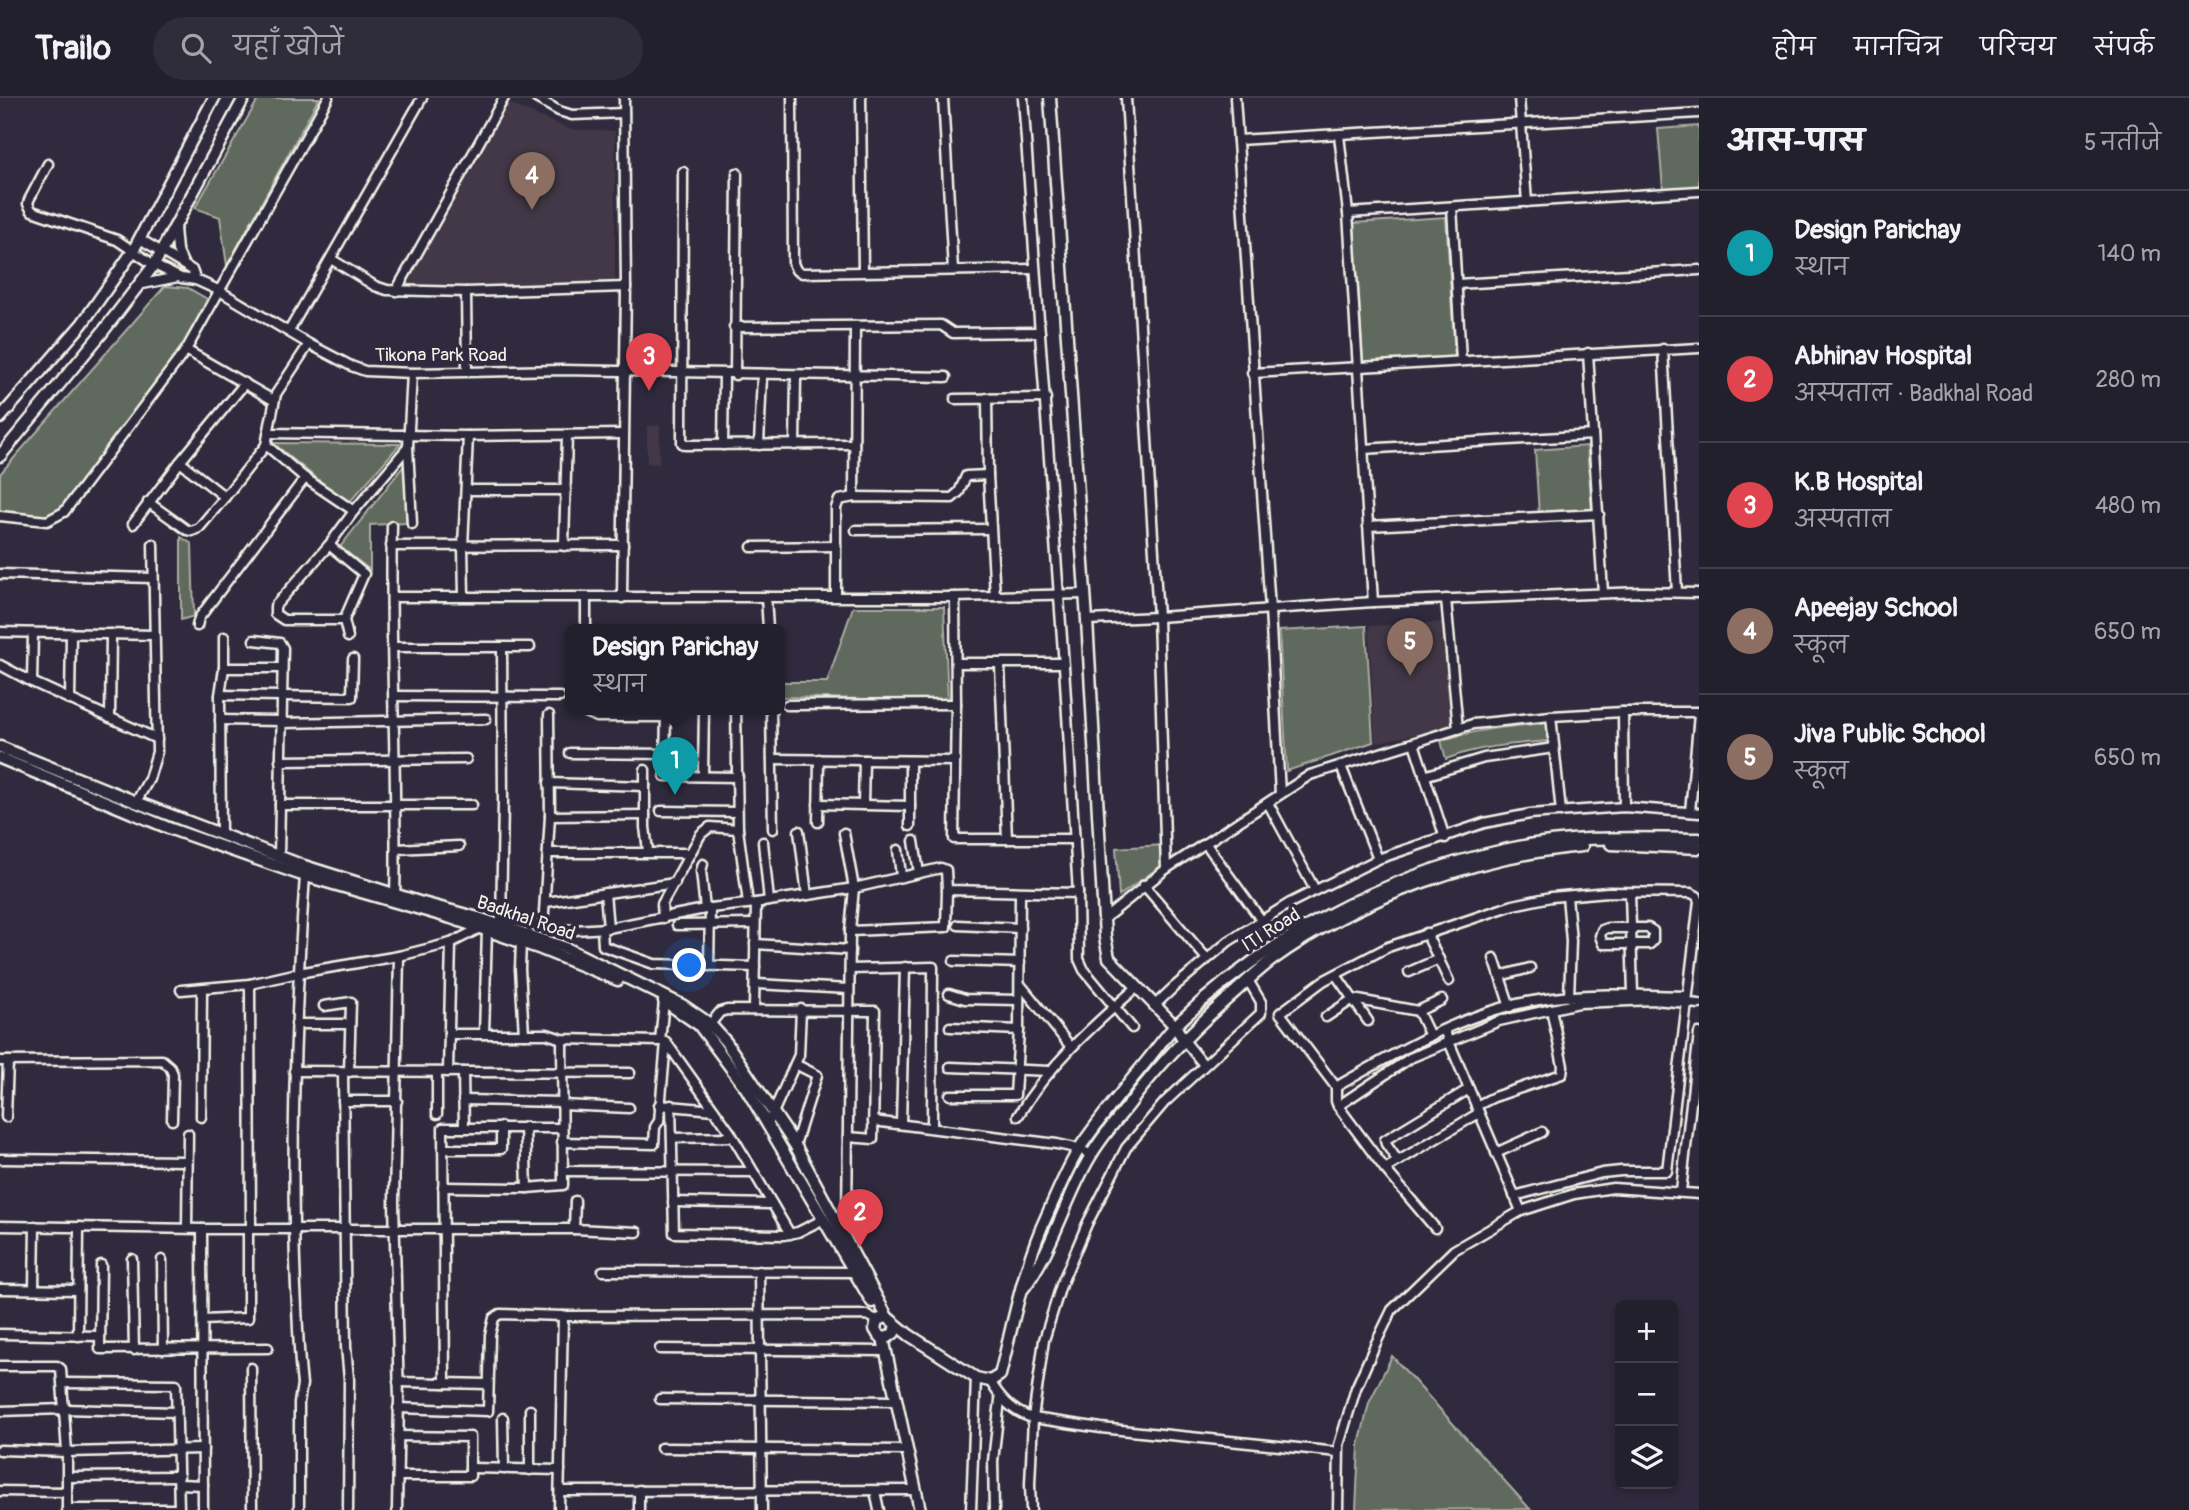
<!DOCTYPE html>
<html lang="hi">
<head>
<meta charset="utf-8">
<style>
	:root { --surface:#23202e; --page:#2f2d3a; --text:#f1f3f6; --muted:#a3a3aa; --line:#403e4a; --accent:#b45309 }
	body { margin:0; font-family:Pangolin,"Playpen Sans Deva",sans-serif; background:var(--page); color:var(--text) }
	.controls { position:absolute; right:21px; bottom:21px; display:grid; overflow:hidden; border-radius:10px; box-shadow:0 4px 10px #0003 }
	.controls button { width:63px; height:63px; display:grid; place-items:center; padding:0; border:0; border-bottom:2px solid var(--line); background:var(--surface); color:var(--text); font:35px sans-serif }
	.you { position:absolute; left:690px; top:868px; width:24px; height:24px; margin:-18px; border:5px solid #fff; border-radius:50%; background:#1a73e8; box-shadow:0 0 0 10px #1a73e833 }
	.badge { display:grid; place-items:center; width:46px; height:46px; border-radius:50%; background:var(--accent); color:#fff; font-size:23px; font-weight:700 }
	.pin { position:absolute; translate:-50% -58px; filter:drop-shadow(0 2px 4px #0008) }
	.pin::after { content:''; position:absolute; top:37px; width:24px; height:21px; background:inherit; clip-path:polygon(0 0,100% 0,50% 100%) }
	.popup { position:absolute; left:565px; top:526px; width:220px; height:91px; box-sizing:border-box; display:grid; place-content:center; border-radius:10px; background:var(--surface); filter:drop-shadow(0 2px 5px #0005); font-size:23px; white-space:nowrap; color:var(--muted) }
	.popup b { font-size:26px; color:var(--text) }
	.popup::after { content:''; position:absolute; left:50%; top:100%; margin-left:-14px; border:14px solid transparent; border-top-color:var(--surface) }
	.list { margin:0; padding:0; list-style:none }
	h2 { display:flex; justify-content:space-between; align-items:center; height:91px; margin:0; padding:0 28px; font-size:30px }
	h2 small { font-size:23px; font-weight:400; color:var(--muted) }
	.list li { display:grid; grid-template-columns:46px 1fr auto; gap:21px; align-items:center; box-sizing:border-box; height:126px; padding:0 28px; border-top:2px solid var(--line) }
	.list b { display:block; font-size:26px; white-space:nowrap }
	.list p { margin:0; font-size:23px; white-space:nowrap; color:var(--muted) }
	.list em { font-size:23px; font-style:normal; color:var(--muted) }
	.icon { flex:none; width:38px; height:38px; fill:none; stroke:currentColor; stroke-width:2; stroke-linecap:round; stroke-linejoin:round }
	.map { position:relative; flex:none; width:1699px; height:1412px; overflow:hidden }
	header { display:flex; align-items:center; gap:42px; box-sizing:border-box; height:98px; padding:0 35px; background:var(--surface); border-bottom:2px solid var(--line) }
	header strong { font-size:33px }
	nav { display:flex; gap:38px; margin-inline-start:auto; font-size:24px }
	.search { width:490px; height:63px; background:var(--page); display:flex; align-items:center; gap:18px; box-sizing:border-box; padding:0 24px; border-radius:38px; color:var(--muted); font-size:26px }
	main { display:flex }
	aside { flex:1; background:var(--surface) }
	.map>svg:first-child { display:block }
	.built { fill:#423847 }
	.green { fill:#60695d; stroke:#aaada2; stroke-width:2 }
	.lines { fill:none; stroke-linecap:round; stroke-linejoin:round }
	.minor-casing { stroke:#f4f1e8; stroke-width:13 }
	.tertiary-casing { stroke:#f4f1e8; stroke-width:15 }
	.minor { stroke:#2f2a3d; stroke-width:8 }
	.tertiary { stroke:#2f2a3d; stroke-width:10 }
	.labels { text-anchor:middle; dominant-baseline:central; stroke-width:7; stroke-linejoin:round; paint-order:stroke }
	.street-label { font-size:19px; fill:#f4f1e8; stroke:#2f2a3d }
</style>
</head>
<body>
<header>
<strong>Trailo</strong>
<div class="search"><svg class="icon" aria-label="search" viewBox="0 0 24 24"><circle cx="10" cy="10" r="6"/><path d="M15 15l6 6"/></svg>यहाँ खोजें</div>
<nav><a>होम</a><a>मानचित्र</a><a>परिचय</a><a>संपर्क</a></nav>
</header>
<main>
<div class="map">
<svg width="1699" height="1412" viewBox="0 0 1699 1412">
	<rect width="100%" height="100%" fill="#2f2a3d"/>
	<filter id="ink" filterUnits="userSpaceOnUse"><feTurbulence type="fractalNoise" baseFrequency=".0143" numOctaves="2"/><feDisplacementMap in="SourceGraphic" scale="14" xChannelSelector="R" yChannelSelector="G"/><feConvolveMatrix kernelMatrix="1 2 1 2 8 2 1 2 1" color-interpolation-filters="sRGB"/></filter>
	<g filter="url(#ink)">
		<g class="built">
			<polygon points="508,5 569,31 615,33 615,191 404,191"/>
			<polygon points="660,327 659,366 647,365 647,328"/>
			<polygon points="1446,524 1451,628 1375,645 1369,528"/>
		</g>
		<g class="green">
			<polygon points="259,0 319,0 227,168 220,119 195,110"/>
			<polygon points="1699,28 1699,88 1663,91 1658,31"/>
			<polygon points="1446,119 1455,259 1363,265 1354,125"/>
			<polygon points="165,188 188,190 207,201 181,255 52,420 0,418 0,376"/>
			<polygon points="273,345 400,346 348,406"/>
			<polygon points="1587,348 1592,414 1539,417 1535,352"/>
			<polygon points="406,365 406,425 370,427 370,472 340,449"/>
			<polygon points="181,439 192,446 194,518 181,522"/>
			<polygon points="853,509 944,509 948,603 782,599 780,584 827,584"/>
			<polygon points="1366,528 1373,644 1287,673 1279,533"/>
			<path d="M1548,625L1549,643C1513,646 1480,648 1446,661L1441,643C1477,631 1510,628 1548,625Z"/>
			<polygon points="1164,747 1165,765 1119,798 1116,750"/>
			<polygon points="1392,1258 1530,1411 1356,1412 1359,1347 1369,1305"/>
		</g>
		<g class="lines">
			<defs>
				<g id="minor">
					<polyline points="536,0 559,13 572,17 624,15"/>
					<polyline points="792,0 793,165 796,172 802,175 1034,171"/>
					<polyline points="861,0 863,173"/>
					<polyline points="943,0 953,172"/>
					<polyline points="1023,0 1064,568 1078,795 1079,861 1084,872 1132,930"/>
					<polyline points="1126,0 1158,519 1166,771"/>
					<polyline points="1235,0 1270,511 1280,696"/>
					<polyline points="1519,0 1527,104"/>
					<polyline points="1339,37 1348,115 1373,504"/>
					<polyline points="1238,42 1699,15"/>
					<polyline points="48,66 29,102 28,106 32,113 117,142 154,167 181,180 196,182 218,192 309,246 351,268 365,273 412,275 563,272 946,279"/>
					<polyline points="683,74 682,345 685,347 854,346"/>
					<polyline points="1452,109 1461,262"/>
					<polyline points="1348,115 1699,93"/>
					<polyline points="175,130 177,152 184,167"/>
					<polyline points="140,141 192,172 196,182"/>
					<polyline points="331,161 375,188 387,192 466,194 626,189"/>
					<polyline points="1457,186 1699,172"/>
					<polyline points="138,187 178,179"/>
					<polyline points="396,193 504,0"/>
					<polyline points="466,194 467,273"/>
					<polyline points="734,229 941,227 953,235 1040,234"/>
					<polyline points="289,233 422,0"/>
					<polyline points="1663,251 1677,494"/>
					<polyline points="186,252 273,302"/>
					<polyline points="1588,255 1603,495"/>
					<polyline points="412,275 408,349 412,426"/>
					<polyline points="1252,275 1699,250"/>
					<polyline points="735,277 737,75"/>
					<polyline points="987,300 988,377 995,498"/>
					<polyline points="955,301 1046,300"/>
					<polyline points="268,335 468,338 623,336"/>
					<polyline points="266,347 305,380 354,413"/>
					<polyline points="723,347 724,277"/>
					<polyline points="759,347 762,277"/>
					<polyline points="795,347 796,278"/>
					<polyline points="1363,351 1593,337"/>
					<polyline points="180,364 225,399"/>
					<polyline points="467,392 566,392"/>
					<polyline points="854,399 855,229"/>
					<polyline points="148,404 187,432 192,433 199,430 225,399 266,347 276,296 309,246"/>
					<polyline points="0,418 47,423 64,414 186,252 328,0"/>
					<polyline points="133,426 180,364 245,285"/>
					<path d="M392,428C389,552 398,677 395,802"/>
					<polyline points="1368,428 1599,416"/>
					<polyline points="856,432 990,431"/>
					<polyline points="329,447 364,476 344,522 348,539"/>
					<polyline points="391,448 623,447"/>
					<polyline points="564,448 567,337"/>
					<polyline points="752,449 836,448"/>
					<polyline points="0,476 153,480"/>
					<polyline points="464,497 463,449 468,338"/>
					<polyline points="836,498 836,410 839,402 854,399 952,400 959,394 966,378 988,377"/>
					<polyline points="393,499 955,499 1084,496"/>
					<polyline points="766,499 768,531"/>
					<polyline points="955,499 956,606 954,741 1075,741"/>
					<polyline points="622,500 626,189 624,0"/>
					<polyline points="1446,501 1458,631"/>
					<polyline points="344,522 284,522 275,516 275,508 329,447 354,413 408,349"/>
					<polyline points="1087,522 1158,519 1373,504 1642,494 1699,495"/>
					<polyline points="197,528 199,520 305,380"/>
					<polyline points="586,531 586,501"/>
					<polyline points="0,534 154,537"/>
					<polyline points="254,542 280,545 283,550 279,759"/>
					<polyline points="394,549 530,549"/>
					<polyline points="956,565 1063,565"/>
					<polyline points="0,567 32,584 157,641"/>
					<polyline points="1000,567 1007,741"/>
					<polyline points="224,570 282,570"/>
					<polyline points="32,584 33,535"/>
					<polyline points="220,597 352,599 353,561"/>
					<polyline points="394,598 560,599"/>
					<polyline points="70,602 71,536"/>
					<polyline points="787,607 956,606"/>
					<polyline points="584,611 587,615 597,619 666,619"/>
					<polyline points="666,611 665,678 738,679"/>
					<polyline points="736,611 738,731 748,805"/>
					<polyline points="771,611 773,731"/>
					<polyline points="1623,614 1624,709"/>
					<polyline points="549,617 550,718"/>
					<polyline points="1551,618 1561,714"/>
					<polyline points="110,620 111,536"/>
					<polyline points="220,622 283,623"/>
					<polyline points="282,625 486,621"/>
					<polyline points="1414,645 1445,740"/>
					<polyline points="570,655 666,656"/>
					<polyline points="772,661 955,663"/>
					<polyline points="280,663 466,661"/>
					<polyline points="910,664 910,728"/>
					<polyline points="1341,668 1378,761"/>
					<polyline points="645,672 645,729 648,753"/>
					<polyline points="703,677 704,611"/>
					<polyline points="1424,678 1484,660 1554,650"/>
					<polyline points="549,685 645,688"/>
					<polyline points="136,704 149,681 157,654 153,446"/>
					<polyline points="1268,705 1315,792"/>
					<polyline points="818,706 910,708"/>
					<polyline points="280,707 472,707"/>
					<polyline points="863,707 864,662"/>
					<polyline points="661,713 737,714"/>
					<polyline points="1690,714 1699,616"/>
					<polyline points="818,724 819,661"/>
					<polyline points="799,733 807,797"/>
					<polyline points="221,736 220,597 224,570 224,539"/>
					<polyline points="914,743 919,775"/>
					<polyline points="763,744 769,803"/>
					<polyline points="1206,746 1262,823"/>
					<polyline points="396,751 459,748"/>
					<polyline points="898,752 901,778"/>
					<polyline points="548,755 691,755"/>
					<polyline points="703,766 701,773 705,811"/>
					<polyline points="1144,787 1207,861"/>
					<polyline points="605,795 608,830"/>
					<polyline points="1630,795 1633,896"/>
					<polyline points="1567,798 1571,843 1569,899"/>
					<polyline points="546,804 675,785"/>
					<polyline points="501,820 543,830 550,718 645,717"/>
					<polyline points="663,820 662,806 701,736 710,729 738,731"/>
					<polyline points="1104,821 1166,771 1310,677 1473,626 1551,618 1623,614 1699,614"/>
					<polyline points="677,827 755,826"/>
					<polyline points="958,827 1020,830"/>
					<polyline points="543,830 574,832 608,830 710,810 756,805 854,790 941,770 946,772 947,792 1078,795"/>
					<polyline points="602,830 603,848 654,866 755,869"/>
					<polygon points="1607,830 1648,830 1653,833 1653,843 1650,846 1603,846 1600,838 1602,832"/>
					<polyline points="501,831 503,702 502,550"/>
					<polyline points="850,833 946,829 947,792"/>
					<polyline points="1426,835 1449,883"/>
					<polyline points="521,844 520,871 524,936"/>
					<polyline points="755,846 850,852"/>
					<polyline points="1494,860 1510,909"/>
					<polyline points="954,863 1020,865"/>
					<polyline points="709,868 710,810"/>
					<polyline points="850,871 933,869 932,1029"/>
					<polyline points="1409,874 1439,861"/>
					<polyline points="1336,877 1368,923"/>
					<polyline points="1500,878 1530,870"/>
					<polyline points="250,886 251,1131"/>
					<polyline points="756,886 849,891"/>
					<polyline points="1020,886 1071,949"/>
					<polyline points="181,892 250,886 298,875 399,858 451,845 480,830"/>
					<polyline points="949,896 965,901 1019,902"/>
					<polyline points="324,908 351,904 349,974"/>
					<polyline points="1154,908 1174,889 1229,843 1290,805 1378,761 1484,725 1530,716 1624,709 1699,715"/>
					<polyline points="754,911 756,805"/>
					<polyline points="1418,913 1442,902"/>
					<polyline points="1326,919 1353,901 1418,913 1430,938"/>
					<polyline points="296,926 350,926"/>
					<polyline points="950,929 1019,932"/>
					<polyline points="707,930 720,914 727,912 875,913 873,1041 848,1039"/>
					<polyline points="1444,932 1521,1113"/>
					<polyline points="449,936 547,936 562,941 660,943"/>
					<polyline points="484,936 487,832"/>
					<polyline points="1183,941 1204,967"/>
					<polyline points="666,944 730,1034 790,1136"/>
					<polyline points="0,963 162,962 170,969 173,976 172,1022"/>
					<polyline points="795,966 817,977 795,1047"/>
					<polyline points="950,969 1050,973"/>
					<polyline points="294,973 630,975"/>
					<polyline points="343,974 346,1249 349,1281 348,1412"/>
					<polyline points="437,974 437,1016"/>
					<polyline points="448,974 451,845"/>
					<polyline points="463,974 464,1030"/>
					<polyline points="1336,989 1280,915 1323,883 1388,849 1513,807 1551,799 1608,794 1691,795 1697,798 1699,803 1667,1073 1621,1073 1602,1075 1514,1098"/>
					<polyline points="950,997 1015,997 1019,932 1020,795"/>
					<polyline points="463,1002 562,1004"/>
					<polyline points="343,1003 397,1003"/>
					<polyline points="562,1007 629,1010"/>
					<polyline points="659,1007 714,1012"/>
					<polyline points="671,1007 674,1135 784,1137 798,1134 824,1121"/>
					<polyline points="1338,1008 1410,960 1499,923 1579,905 1654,902 1699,906"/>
					<polyline points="1476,1008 1494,999 1562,976 1563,968 1551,911"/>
					<path d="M1018,1018C1049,967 1091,929 1136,890"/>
					<polyline points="6,1019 8,963"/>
					<polyline points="201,1019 202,891"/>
					<polyline points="873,1023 1057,1046 1080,1051 1091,1057"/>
					<polyline points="768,1026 799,957 801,911"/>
					<polyline points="901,1026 905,869"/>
					<polyline points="525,1029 527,1090"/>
					<polyline points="672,1040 732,1039"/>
					<polyline points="562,1044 654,1046 655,1029 659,1023 666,944 660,943 664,903"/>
					<polyline points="443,1051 501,1051 501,1029"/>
					<polyline points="1496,1055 1542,1034"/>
					<polyline points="0,1061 187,1063"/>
					<polyline points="1398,1063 1386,1046 1385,1042 1469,991"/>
					<polyline points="1385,1071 1479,1015"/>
					<polyline points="563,1073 751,1074"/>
					<polyline points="443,1089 527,1090 563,1087 562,941"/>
					<polyline points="1681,1093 1699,935"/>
					<polyline points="673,1104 772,1106"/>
					<polyline points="0,1128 202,1131 574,1131 637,1134"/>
					<polyline points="187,1130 188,1036"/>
					<path d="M1435,1130L1385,1071L1338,1008L1336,1003V989C1395,955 1459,917 1527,904C1579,894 1634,896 1687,898"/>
					<polyline points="202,1131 203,1412"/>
					<polyline points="574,1131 575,1103"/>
					<polyline points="838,1134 847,1123 850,833 854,790 844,735"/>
					<polyline points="132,1161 134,1252"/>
					<polyline points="162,1162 163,1251"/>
					<polyline points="101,1167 100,1251 268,1250"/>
					<polyline points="603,1173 855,1174"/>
					<polyline points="759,1173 762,1412"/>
					<polyline points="0,1191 78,1192"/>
					<polyline points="34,1191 35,1128"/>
					<polyline points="203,1222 248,1220 248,1131"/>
					<polyline points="0,1236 99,1238"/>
					<polyline points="78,1238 79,1129"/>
					<polyline points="660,1251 886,1253"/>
					<polyline points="0,1268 57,1268 61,1271 67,1354 67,1412"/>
					<polyline points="251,1270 252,1412"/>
					<path d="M990,1283C1000,1300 1013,1315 1033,1320L1101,1330L1338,1354"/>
					<polyline points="398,1284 488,1286"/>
					<polyline points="63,1285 176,1286 179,1412"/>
					<polyline points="445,1285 443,1030 562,1030"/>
					<polyline points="660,1301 897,1303"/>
					<polyline points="398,1310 488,1313 490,1237 494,1220 500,1216 563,1218 867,1217 877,1222"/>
					<polyline points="530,1312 530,1372"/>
					<polyline points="0,1313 64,1311 176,1314"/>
					<polyline points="503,1320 504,1371"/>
					<polyline points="661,1350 907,1352"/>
					<polyline points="0,1352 67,1354 203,1351"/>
					<polyline points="470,1370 560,1372"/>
					<polyline points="398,1378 470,1378 470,1339 398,1338"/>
					<polyline points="67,1379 179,1378"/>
					<polyline points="179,1386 203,1387"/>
					<polyline points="0,1393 67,1394"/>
					<polyline points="560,1393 916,1392"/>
					<polyline points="875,1393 879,1412"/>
					<polyline points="67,1411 179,1411"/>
					<path d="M299,1412V1305L302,1286C298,1254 298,1221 296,1190C290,1052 295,915 305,778"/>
					<polyline points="397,1412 399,1302 394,1104 399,858"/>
					<polyline points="559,1412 563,1218"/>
					<polyline points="639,1412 639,1392"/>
					<polyline points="971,1412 976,1280"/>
					<polyline points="994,1412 993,1363 1000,1302"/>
					<polyline points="1031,1412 1030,1386 1033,1320 1044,1242 1061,1187 1087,1126 1126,1050 1165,1004 1261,915 1261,904 1248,882"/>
					<polyline points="1338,1412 1339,1347 1356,1290 1376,1245 1392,1212 1454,1152 1521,1113 1574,1096 1613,1090 1699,1096"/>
				</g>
				<g id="tertiary">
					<polyline points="1050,0 1087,522 1105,839 1109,860 1175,928 1183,941"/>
					<polyline points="0,320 82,226 133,153 214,0"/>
					<polyline points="0,358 101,236 154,167 244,0"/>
					<polyline points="0,649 136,704 304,768 419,804 478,820 566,850 682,907 710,926 726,944 795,1047 887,1219"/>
					<polyline points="0,660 171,731 299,776 451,820 541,851 618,882"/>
					<polyline points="1611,746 1699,750"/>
					<polyline points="664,903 699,927 746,990 872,1204"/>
					<path d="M1023,1191C1053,1152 1065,1101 1090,1059C1100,1041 1115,1024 1128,1008C1160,964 1196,928 1236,893C1248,882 1260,871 1272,862C1359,799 1476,758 1582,748"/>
					<path d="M896,1227L894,1235L887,1240L879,1238L875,1231L877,1222L887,1219L909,1237L976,1280L990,1283L1000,1277C1014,1222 1024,1165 1048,1115C1058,1093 1068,1068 1081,1048C1101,1019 1123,992 1146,964C1156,952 1165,938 1176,927C1265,841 1382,779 1504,752C1568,737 1634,740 1699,741"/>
					<polyline points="883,1240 920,1412"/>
				</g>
			</defs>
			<use href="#minor" class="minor-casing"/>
			<use href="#tertiary" class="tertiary-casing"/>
			<use href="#minor" class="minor"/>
			<use href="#tertiary" class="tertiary"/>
		</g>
	</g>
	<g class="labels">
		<g class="street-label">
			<text x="441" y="257">Tikona Park Road</text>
			<text transform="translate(526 820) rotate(19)">Badkhal Road</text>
			<text transform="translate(1271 832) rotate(-32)">ITI Road</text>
		</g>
	</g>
</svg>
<div class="controls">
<button>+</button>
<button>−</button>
<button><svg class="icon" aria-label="layers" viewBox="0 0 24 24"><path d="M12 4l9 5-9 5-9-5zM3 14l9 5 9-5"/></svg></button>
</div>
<div class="you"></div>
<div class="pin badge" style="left:675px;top:697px;background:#0f9aa8">1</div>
<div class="popup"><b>Design Parichay</b>स्थान</div>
<div class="pin badge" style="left:860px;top:1149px;background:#e0444e">2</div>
<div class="pin badge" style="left:649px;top:293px;background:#e0444e">3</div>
<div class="pin badge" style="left:532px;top:112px;background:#8d6e63">4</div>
<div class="pin badge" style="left:1410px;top:578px;background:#8d6e63">5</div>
</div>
<aside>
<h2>आस-पास<small>5 नतीजे</small></h2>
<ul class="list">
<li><span class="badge" style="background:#0f9aa8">1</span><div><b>Design Parichay</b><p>स्थान</p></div><em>140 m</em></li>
<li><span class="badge" style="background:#e0444e">2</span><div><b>Abhinav Hospital</b><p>अस्पताल · Badkhal Road</p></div><em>280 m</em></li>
<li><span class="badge" style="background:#e0444e">3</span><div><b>K.B Hospital</b><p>अस्पताल</p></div><em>480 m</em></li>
<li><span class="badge" style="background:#8d6e63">4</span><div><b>Apeejay School</b><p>स्कूल</p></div><em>650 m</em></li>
<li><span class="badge" style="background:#8d6e63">5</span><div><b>Jiva Public School</b><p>स्कूल</p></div><em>650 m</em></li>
</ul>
</aside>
</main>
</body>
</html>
